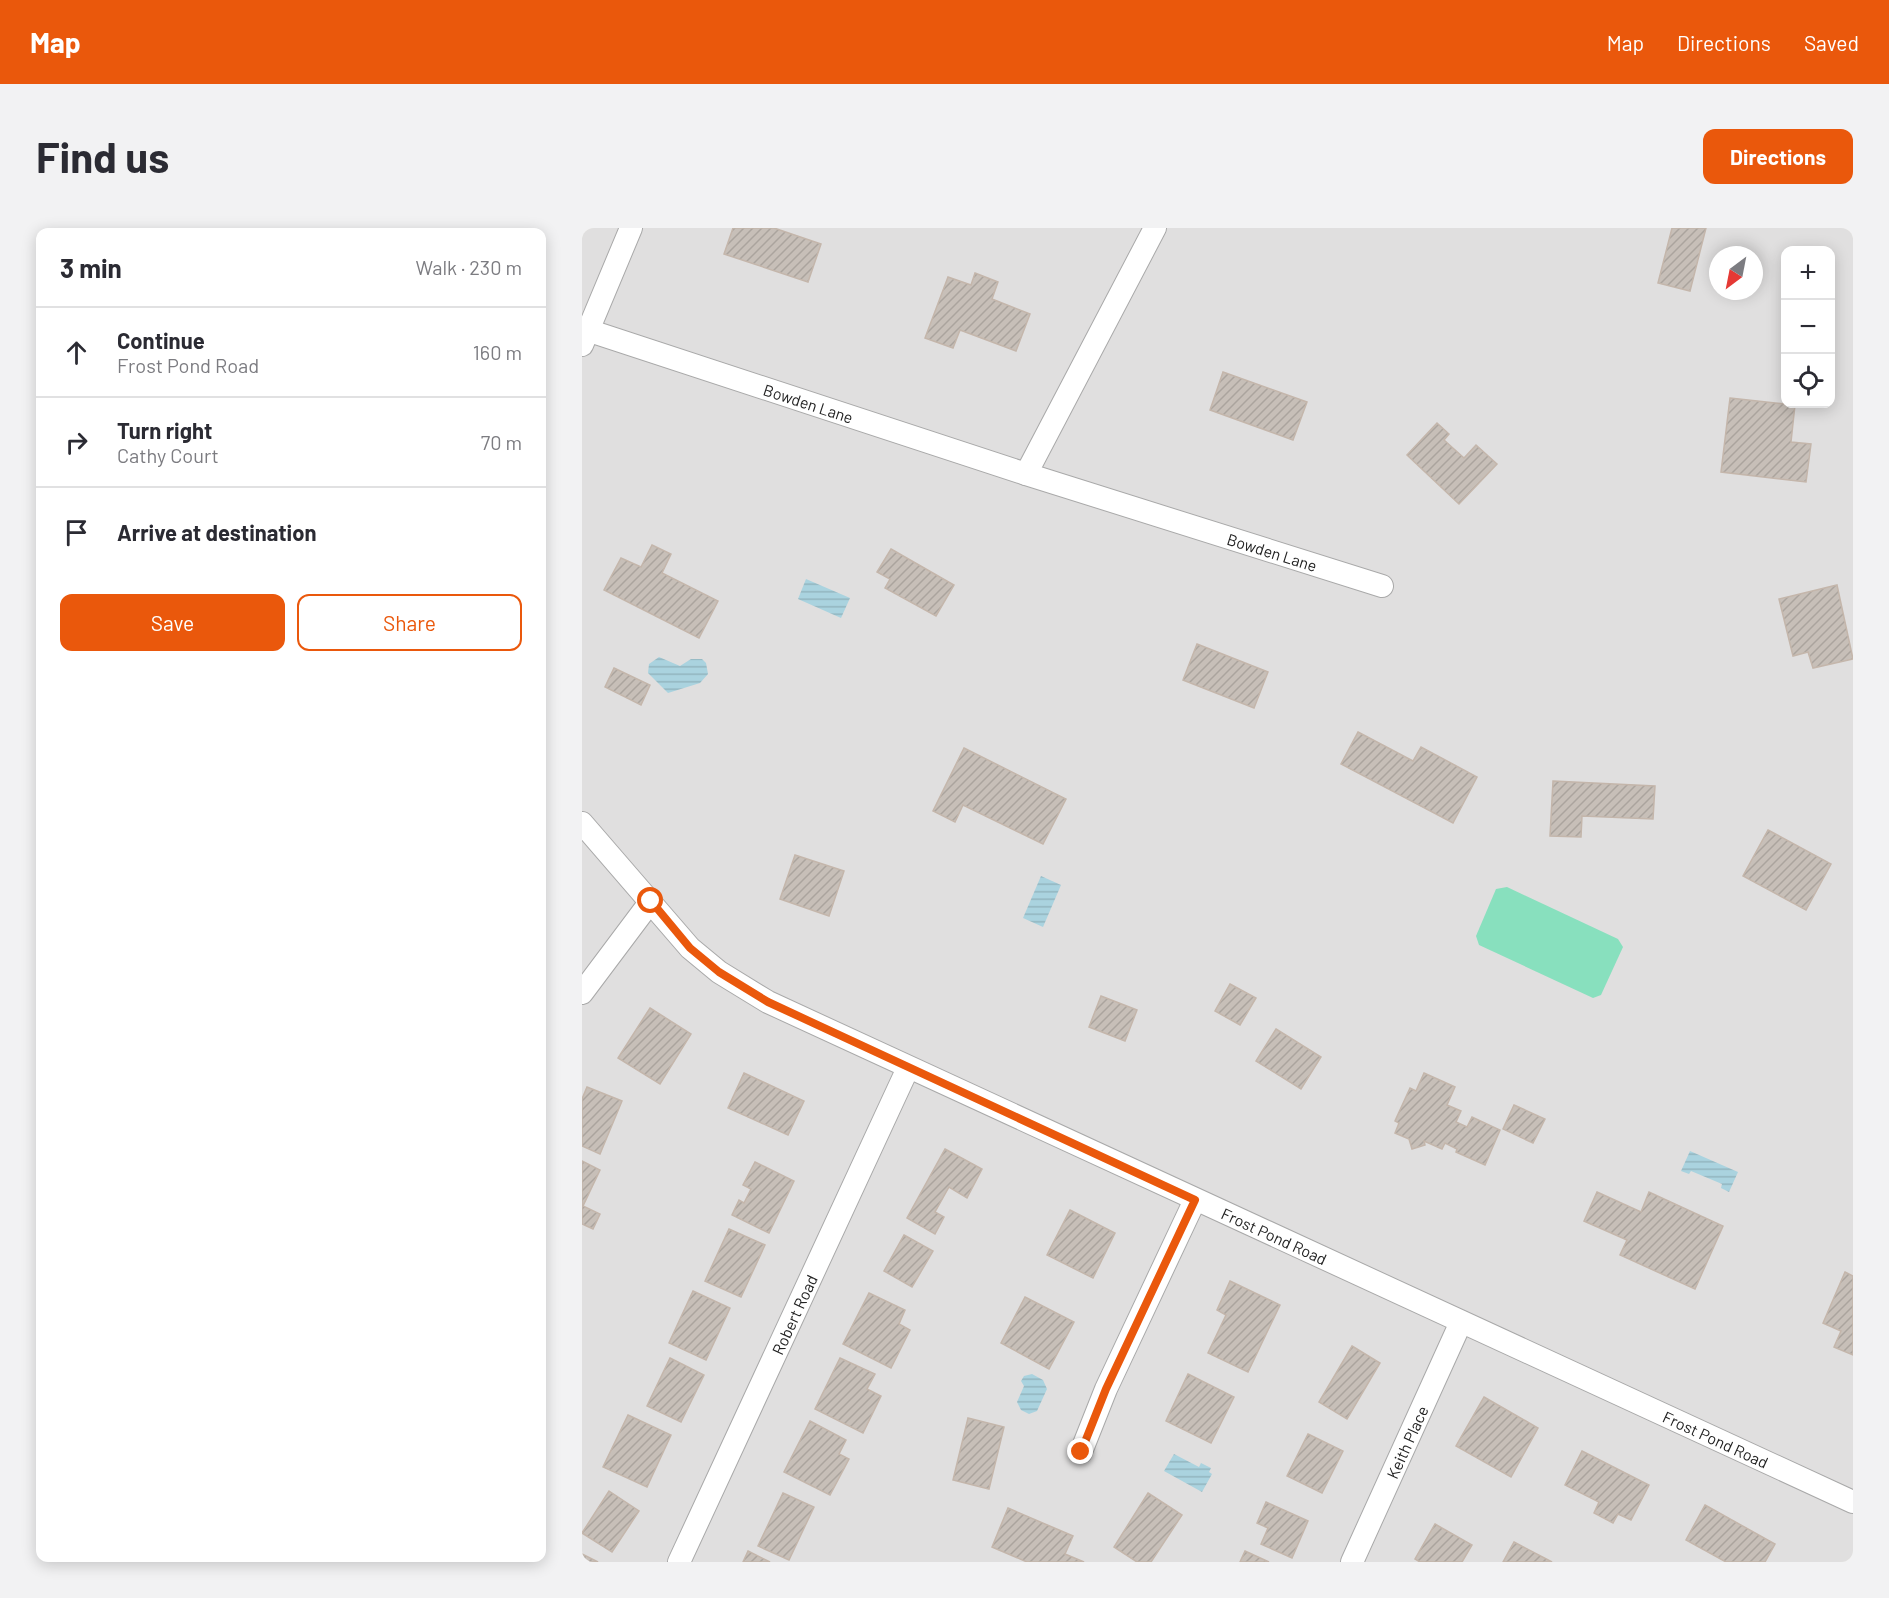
<!DOCTYPE html>
<html lang="en">
<head>
<meta charset="utf-8">
<style>
	:root { --surface:#fff; --page:#f2f2f3; --text:#2b2b33; --muted:#7c7c81; --line:#e1e1e2; --accent:#ea580c }
	body { margin:0; font-family:Barlow,sans-serif; background:var(--page); color:var(--text) }
	.controls { position:absolute; right:18px; top:18px; display:grid; overflow:hidden; border-radius:12px; box-shadow:0 3px 15px #0003 }
	.controls button { width:54px; height:54px; display:grid; place-items:center; padding:0; border:0; border-bottom:2px solid var(--line); background:var(--surface); color:var(--text); font:30px sans-serif }
	.compass { position:absolute; left:1127px; top:18px; width:54px; height:54px; border-radius:50%; background:var(--surface); box-shadow:0 3px 15px #0003; rotate:212deg }
	.stop { position:absolute; width:18px; height:18px; margin:-14px; border:4px solid #ea580c; border-radius:50%; background:#fff }
	.stop.end { background:#ea580c; border-color:#fff; box-shadow:0 2px 6px #0008 }
	.list { margin:0; padding:0; list-style:none }
	h2 { display:flex; justify-content:space-between; align-items:center; height:78px; margin:0; padding:0 24px; font-size:26px }
	h2 small { font-size:20px; font-weight:400; color:var(--muted) }
	.list li { display:grid; grid-template-columns:39px 1fr auto; gap:18px; align-items:center; box-sizing:border-box; height:90px; padding:0 24px; border-top:2px solid var(--line) }
	.list b { display:block; font-size:22px; white-space:nowrap }
	.list p { margin:0; font-size:20px; white-space:nowrap; color:var(--muted) }
	.list em { font-size:20px; font-style:normal; color:var(--muted) }
	.actions { display:flex; gap:12px; padding:18px 24px }
	.actions a { flex:1; padding:14px 0; border:2px solid var(--accent); border-radius:12px; text-align:center; font-size:21px; color:var(--accent) }
	.actions .main { background:var(--accent); color:#fff }
	.icon { flex:none; width:33px; height:33px; fill:none; stroke:currentColor; stroke-width:2; stroke-linecap:round; stroke-linejoin:round }
	.map { position:relative; flex:none; width:1271px; height:1334px; overflow:hidden; border-radius:12px }
	header { display:flex; align-items:center; gap:36px; box-sizing:border-box; height:84px; padding:0 30px; background:var(--accent); color:#fff }
	header strong { font-size:28px }
	nav { display:flex; gap:33px; margin-inline-start:auto; font-size:21px }
	.intro { display:flex; align-items:center; justify-content:space-between; box-sizing:border-box; height:144px; padding:0 36px }
	h1 { margin:0; font-size:42px }
	.button { padding:15px 27px; border-radius:12px; background:var(--accent); color:#fff; font-size:21px; font-weight:700 }
	main { display:flex; gap:36px; padding:0 36px }
	aside { flex:1; background:var(--surface); border-radius:12px; box-shadow:0 3px 15px #0003 }
	.map>svg:first-child { display:block }
	.residential { fill:#e0dfdf; fill-rule:evenodd }
	.pitch { fill:#88e0be }
	.water { fill:url(#water-rules) }
	.building { fill:url(#building-hatch); stroke:#c4b6ab; stroke-width:1.5 }
	.lines { fill:none; stroke-linecap:round; stroke-linejoin:round }
	.minor-casing { stroke:#a9a9a9; stroke-width:24 }
	.minor { stroke:#fff; stroke-width:22 }
	.route { stroke:#ea580c; stroke-width:8 }
	.labels { text-anchor:middle; dominant-baseline:central; stroke-width:5; stroke-linejoin:round; paint-order:stroke }
	.street-label { font-size:16px; fill:#222; stroke:#fff }
</style>
</head>
<body>
<header>
<strong>Map</strong>
<nav><a>Map</a><a>Directions</a><a>Saved</a></nav>
</header>
<div class="intro"><h1>Find us</h1><a class="button">Directions</a></div>
<main>
<aside>
<h2>3 min<small>Walk · 230 m</small></h2>
<ul class="list">
<li><svg class="icon" aria-label="ahead" viewBox="0 0 24 24"><path d="M12 20V5M6 11l6-6 6 6"/></svg><div><b>Continue</b><p>Frost Pond Road</p></div><em>160 m</em></li>
<li><svg class="icon" aria-label="right" viewBox="0 0 24 24"><path d="M7 20v-9h11M14 6l5 5-5 5"/></svg><div><b>Turn right</b><p>Cathy Court</p></div><em>70 m</em></li>
<li><svg class="icon" aria-label="arrive" viewBox="0 0 24 24"><path d="M6 21V4h12l-3 4 3 4H6"/></svg><div><b>Arrive at destination</b></div></li>
</ul>
<div class="actions"><a class="main">Save</a><a>Share</a></div>
</aside>
<div class="map">
<svg width="1271" height="1334" viewBox="0 0 1271 1334">
	<defs>
		<pattern id="water-rules" width="6" height="5" patternUnits="userSpaceOnUse" patternTransform="scale(1.5)"><rect width="6" height="5" fill="#aad3df"/><path d="M0 2.5h6" fill="none" stroke="#92b5bf"/></pattern>
		<pattern id="building-hatch" width="6" height="6" patternUnits="userSpaceOnUse" patternTransform="scale(1.5)"><rect width="6" height="6" fill="#c7bfb8"/><path d="M-1 1l2-2M0 6l6-6M5 7l2-2" fill="none" stroke="#aba49e"/></pattern>
	</defs>
	<rect width="100%" height="100%" fill="#f2efe9"/>
	<path class="residential" d="M0,0H1271V1334H0ZM1204,22H1248V176H1204ZM1136,27H1172V63H1136Z"/>
	<polygon class="pitch" points="925,659 1036,711 1041,719 1019,767 1011,770 897,717 894,708 914,661"/>
	<g class="water">
		<polygon points="224,351 268,370 259,390 216,371"/>
		<polygon points="77,429 98,438 109,431 120,431 124,435 126,446 118,455 86,465 66,445 67,436"/>
		<polygon points="459,648 479,657 461,699 441,690"/>
		<polygon points="1108,923 1156,944 1147,964 1139,960 1140,956 1109,943 1107,946 1099,943"/>
		<polygon points="450,1146 461,1152 465,1161 455,1183 447,1186 439,1182 435,1174 442,1158 439,1153 442,1148"/>
		<polygon points="592,1226 617,1239 619,1235 629,1240 627,1244 630,1246 620,1264 582,1243"/>
	</g>
	<g class="building">
		<polygon points="151,0 192,0 239,16 226,54 142,26"/>
		<polygon points="1090,0 1124,0 1108,63 1076,55"/>
		<polygon points="393,45 416,54 410,71 448,86 434,123 378,102 371,120 343,110 366,49 389,57"/>
		<polygon points="641,144 725,174 711,212 628,182"/>
		<polygon points="1148,170 1213,177 1209,214 1229,216 1224,254 1139,244"/>
		<polygon points="855,195 867,206 862,212 882,230 894,217 915,236 877,276 825,227"/>
		<polygon points="70,317 89,326 80,345 136,373 117,410 22,362 39,330 59,339"/>
		<polygon points="309,321 372,357 354,388 303,360 308,351 295,344"/>
		<polygon points="1255,357 1271,431 1231,440 1226,424 1211,428 1197,371"/>
		<polygon points="615,416 686,444 672,480 601,452"/>
		<polygon points="32,440 68,457 59,477 23,459"/>
		<polygon points="776,504 831,533 839,519 895,549 871,595 759,536"/>
		<polygon points="382,520 484,571 461,616 381,577 373,594 351,583"/>
		<polygon points="971,553 1073,558 1071,591 1000,588 999,609 968,608"/>
		<polygon points="1186,602 1249,636 1224,682 1161,648"/>
		<polygon points="213,627 262,643 247,688 198,671"/>
		<polygon points="648,756 674,770 658,797 633,783"/>
		<polygon points="519,768 555,782 543,813 507,799"/>
		<polygon points="68,780 109,806 78,856 36,830"/>
		<polygon points="694,801 739,829 719,861 674,833"/>
		<polygon points="162,845 222,873 206,907 146,880"/>
		<polygon points="842,845 873,859 865,877 879,883 874,894 885,899 890,889 918,902 903,937 874,924 875,921 863,915 860,921 842,913 843,917 830,921 827,911 813,905 817,895 813,893 828,860 834,863"/>
		<polygon points="5,859 40,873 18,926 0,918 0,871"/>
		<polygon points="932,877 963,891 951,915 921,901"/>
		<polygon points="363,921 400,941 385,970 367,959 353,984 362,989 353,1006 325,990"/>
		<polygon points="0,933 18,942 1,978 18,986 11,1001 0,996"/>
		<polygon points="173,934 212,953 187,1005 150,987 157,972 162,975 169,961 161,957"/>
		<polygon points="1015,964 1059,984 1067,964 1141,998 1113,1061 1038,1027 1045,1012 1002,993"/>
		<polygon points="488,982 533,1005 511,1050 465,1027"/>
		<polygon points="147,1001 183,1017 159,1069 123,1053"/>
		<polygon points="322,1007 351,1023 330,1059 302,1043"/>
		<polygon points="1263,1044 1271,1048 1271,1127 1252,1119 1259,1103 1241,1095"/>
		<polygon points="648,1053 698,1077 666,1144 626,1125 644,1087 635,1082"/>
		<polygon points="111,1063 148,1080 124,1132 87,1115"/>
		<polygon points="287,1065 323,1082 317,1096 328,1102 309,1140 261,1116"/>
		<polygon points="443,1069 492,1094 467,1141 419,1115"/>
		<polygon points="770,1118 798,1135 765,1191 737,1174"/>
		<polygon points="88,1130 122,1147 99,1194 65,1178"/>
		<polygon points="258,1130 293,1146 285,1161 299,1168 281,1205 233,1181"/>
		<polygon points="606,1146 652,1169 629,1215 584,1193"/>
		<polygon points="902,1169 956,1200 929,1249 874,1218"/>
		<polygon points="46,1187 89,1207 65,1259 21,1239"/>
		<polygon points="386,1190 422,1199 407,1261 371,1252"/>
		<polygon points="228,1193 264,1212 257,1226 267,1231 248,1267 202,1244"/>
		<polygon points="726,1206 761,1223 740,1265 705,1248"/>
		<polygon points="1000,1223 1067,1257 1049,1292 1036,1286 1031,1295 1012,1285 1017,1274 983,1257"/>
		<polygon points="27,1263 57,1283 30,1324 0,1305"/>
		<polygon points="201,1265 232,1279 207,1332 176,1318"/>
		<polygon points="566,1265 600,1287 569,1334 555,1334 532,1319"/>
		<polygon points="684,1274 726,1293 710,1330 679,1316 686,1300 675,1295"/>
		<polygon points="1123,1277 1193,1316 1183,1334 1144,1334 1104,1312"/>
		<polygon points="426,1280 491,1308 483,1326 502,1334 445,1334 410,1319"/>
		<polygon points="853,1296 890,1317 880,1334 838,1334 833,1331"/>
		<polygon points="932,1314 970,1334 921,1334"/>
		<polygon points="166,1323 188,1334 161,1334"/>
		<polygon points="663,1323 687,1334 658,1334"/>
		<polygon points="0,1326 16,1334 0,1334"/>
	</g>
	<g class="lines">
		<defs>
			<g id="minor">
				<path id="s1" d="M8,103L444,246L800,358"/>
				<polyline points="0,117 49,0"/>
				<polyline points="444,246 573,0"/>
				<path id="s2" d="M0,595L108,720L137,744L186,774L1271,1274"/>
				<polyline points="0,765 69,673"/>
				<polyline points="499,1224 524,1161 613,972"/>
				<path id="s3" d="M97,1334L326,840"/>
				<path id="s4" d="M770,1334L879,1094"/>
			</g>
		</defs>
		<use href="#minor" class="minor-casing"/>
		<use href="#minor" class="minor"/>
	</g>
	<g class="lines">
		<polyline class="route" points="69,673 108,720 137,744 186,774 613,972 524,1161 499,1224"/>
	</g>
	<g class="labels">
		<g class="street-label">
			<text stroke="none"><textPath href="#s1" startOffset="230">Bowden Lane</textPath></text>
			<text stroke="none"><textPath href="#s1" startOffset="717">Bowden Lane</textPath></text>
			<text stroke="none"><textPath href="#s2" startOffset="818">Frost Pond Road</textPath></text>
			<text stroke="none"><textPath href="#s3" startOffset="273">Robert Road</textPath></text>
			<text stroke="none"><textPath href="#s2" startOffset="1304">Frost Pond Road</textPath></text>
			<text stroke="none"><textPath href="#s4" startOffset="132">Keith Place</textPath></text>
		</g>
	</g>
</svg>
<div class="controls">
<button>+</button>
<button>−</button>
<button><svg class="icon" aria-label="locate" viewBox="0 0 24 24"><circle cx="12" cy="12" r="6"/><path d="M12 2v4M12 18v4M2 12h4M18 12h4"/></svg></button>
</div>
<svg class="compass" viewBox="-18 -18 36 36"><path d="M0-13l5 13h-10z" fill="#e53935"/><path d="M0 13l5-13h-10z" fill="#7c7c81"/></svg>
<div class="stop" style="left:69px;top:673px"></div>
<div class="stop end" style="left:499px;top:1224px"></div>
</div>
</main>
</body>
</html>
